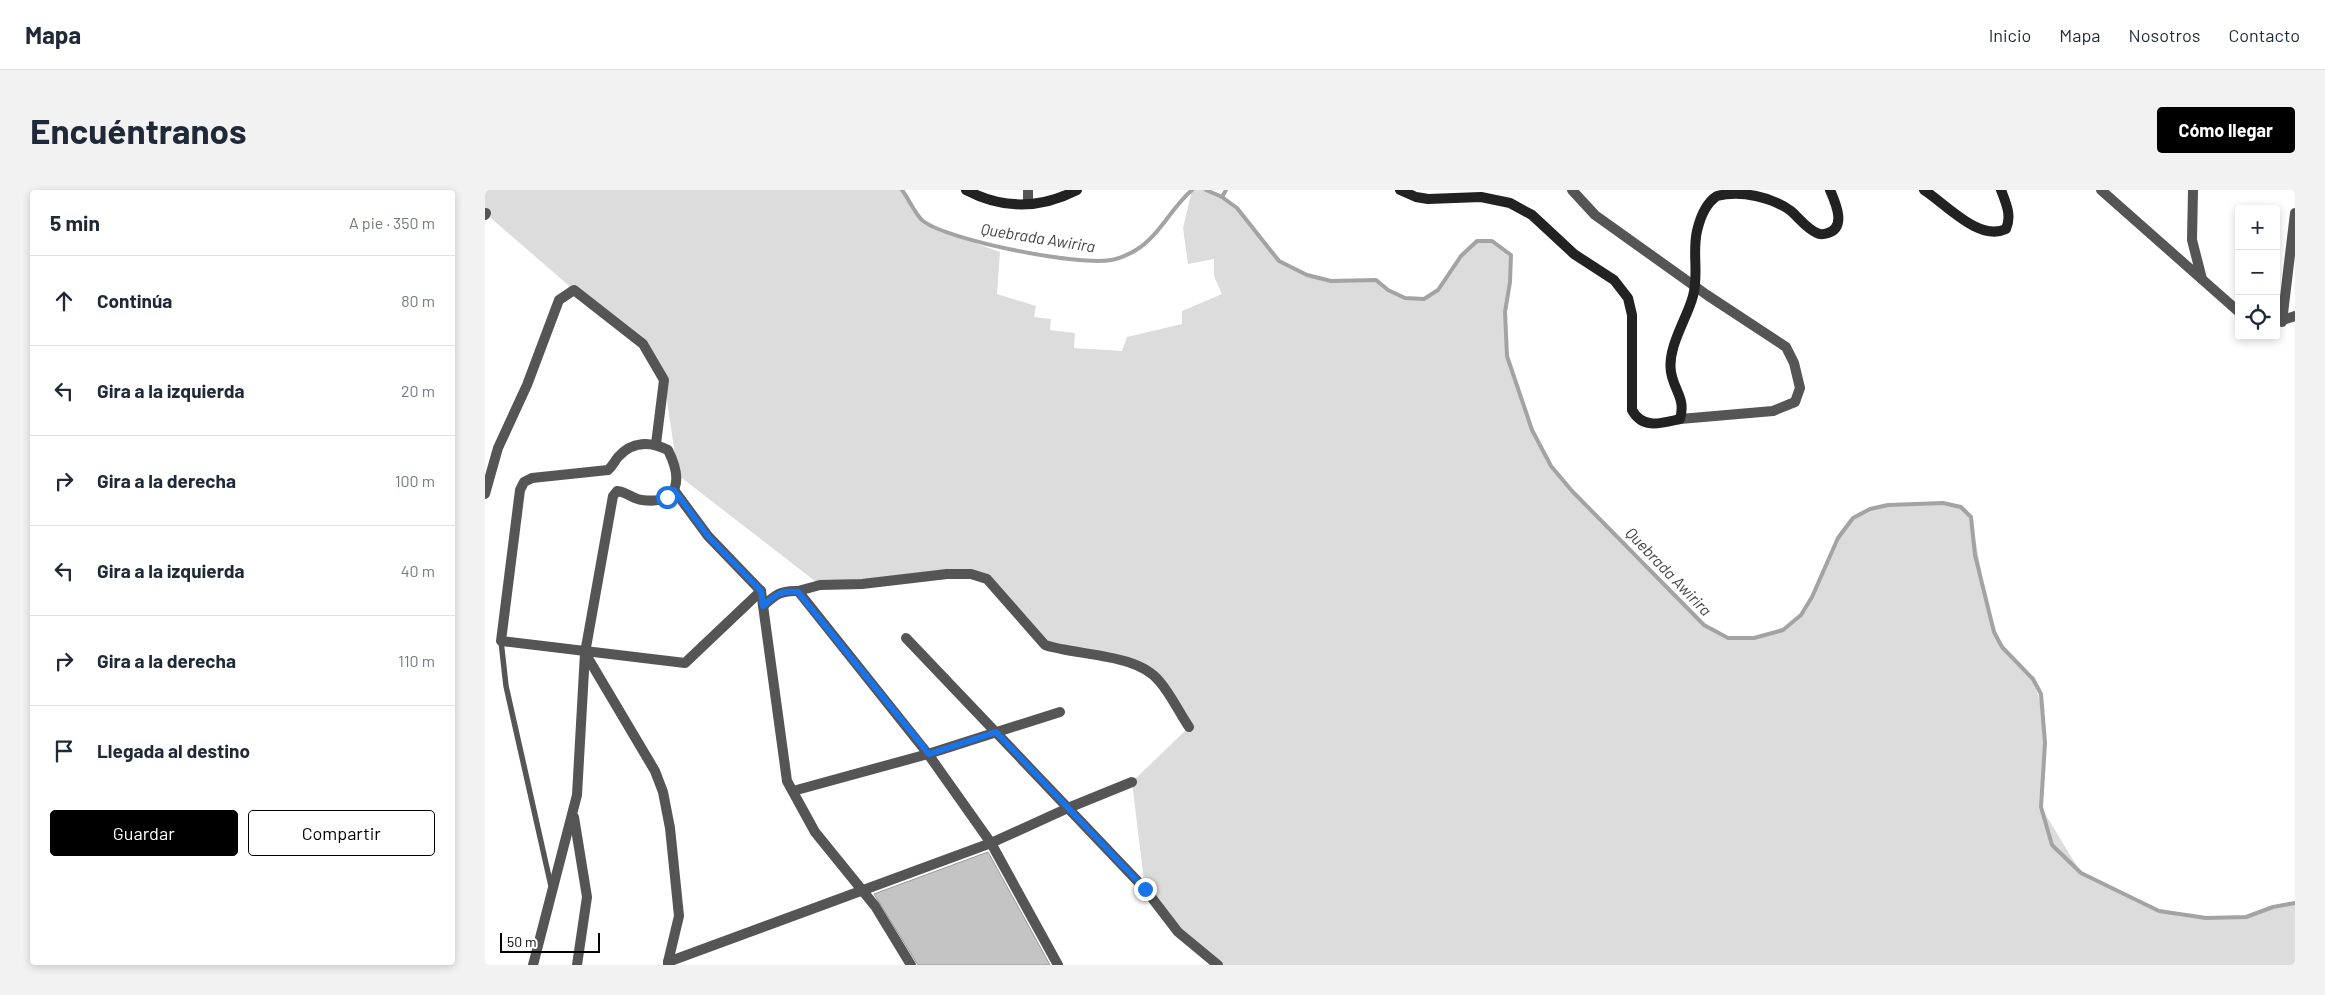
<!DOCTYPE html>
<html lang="es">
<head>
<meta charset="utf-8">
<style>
	:root { --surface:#fff; --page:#f2f2f3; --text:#1f2937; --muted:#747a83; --line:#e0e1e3; --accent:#000 }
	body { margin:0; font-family:Barlow,sans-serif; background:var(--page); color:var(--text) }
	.controls { position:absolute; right:15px; top:15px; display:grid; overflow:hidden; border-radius:5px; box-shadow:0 2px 8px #0003 }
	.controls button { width:45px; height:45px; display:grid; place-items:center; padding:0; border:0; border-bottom:1px solid var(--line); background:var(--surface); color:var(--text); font:25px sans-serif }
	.scale { position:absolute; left:15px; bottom:12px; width:100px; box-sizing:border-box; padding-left:5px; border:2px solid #000; border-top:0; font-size:14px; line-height:18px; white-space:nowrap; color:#000; -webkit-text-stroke:4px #fff; paint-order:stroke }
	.stop { position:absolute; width:15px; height:15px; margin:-11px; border:4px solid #1a73e8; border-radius:50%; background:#fff }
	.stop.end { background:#1a73e8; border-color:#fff; box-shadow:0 1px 5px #0008 }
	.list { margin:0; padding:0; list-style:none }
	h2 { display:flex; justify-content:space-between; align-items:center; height:65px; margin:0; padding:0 20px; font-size:21px }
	h2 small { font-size:16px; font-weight:400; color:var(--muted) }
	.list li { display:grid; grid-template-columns:32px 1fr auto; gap:15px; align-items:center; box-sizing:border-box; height:90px; padding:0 20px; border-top:1px solid var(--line) }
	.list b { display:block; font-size:19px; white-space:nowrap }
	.list em { font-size:16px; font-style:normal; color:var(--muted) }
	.actions { display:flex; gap:10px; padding:15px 20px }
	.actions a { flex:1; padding:11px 0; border:1px solid var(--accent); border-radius:5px; text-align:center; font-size:18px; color:var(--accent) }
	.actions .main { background:var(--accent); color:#fff }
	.icon { flex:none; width:28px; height:28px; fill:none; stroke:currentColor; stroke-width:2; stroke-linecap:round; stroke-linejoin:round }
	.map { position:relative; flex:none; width:1810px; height:775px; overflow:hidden; border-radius:5px }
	header { display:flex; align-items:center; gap:30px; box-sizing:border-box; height:70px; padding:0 25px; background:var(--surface); border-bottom:1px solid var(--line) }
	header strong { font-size:24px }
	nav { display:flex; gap:28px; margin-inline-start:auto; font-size:18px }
	.intro { display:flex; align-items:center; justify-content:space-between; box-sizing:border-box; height:120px; padding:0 30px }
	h1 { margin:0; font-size:35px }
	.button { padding:12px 22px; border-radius:5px; background:var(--accent); color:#fff; font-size:18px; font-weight:700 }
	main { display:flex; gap:30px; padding:0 30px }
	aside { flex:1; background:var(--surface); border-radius:5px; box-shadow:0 2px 8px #0003 }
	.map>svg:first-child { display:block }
	.green { fill:#dcdcdc }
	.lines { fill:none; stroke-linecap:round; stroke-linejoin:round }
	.stream { stroke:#a3a3a3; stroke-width:4 }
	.building { fill:#c4c4c4; stroke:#999 }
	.lane { stroke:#555; stroke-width:5.5 }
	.street { stroke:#555; stroke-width:10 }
	.secondary { stroke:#222; stroke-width:10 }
	.route { stroke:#1a73e8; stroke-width:6 }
	.labels { text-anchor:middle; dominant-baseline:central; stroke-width:4; stroke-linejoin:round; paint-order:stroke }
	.water-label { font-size:16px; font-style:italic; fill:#444; stroke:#fff }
</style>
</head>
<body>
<header>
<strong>Mapa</strong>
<nav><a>Inicio</a><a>Mapa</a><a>Nosotros</a><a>Contacto</a></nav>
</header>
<div class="intro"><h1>Encuéntranos</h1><a class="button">Cómo llegar</a></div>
<main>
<aside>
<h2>5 min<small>A pie · 350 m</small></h2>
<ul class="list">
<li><svg class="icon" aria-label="ahead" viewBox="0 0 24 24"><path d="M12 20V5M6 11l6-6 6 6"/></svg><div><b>Continúa</b></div><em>80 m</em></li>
<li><svg class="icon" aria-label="left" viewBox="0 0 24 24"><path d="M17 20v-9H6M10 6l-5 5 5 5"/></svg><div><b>Gira a la izquierda</b></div><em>20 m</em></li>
<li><svg class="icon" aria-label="right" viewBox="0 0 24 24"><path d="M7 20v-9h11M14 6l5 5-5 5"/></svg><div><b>Gira a la derecha</b></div><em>100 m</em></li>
<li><svg class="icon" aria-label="left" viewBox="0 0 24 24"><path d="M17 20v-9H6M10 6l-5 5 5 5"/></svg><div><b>Gira a la izquierda</b></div><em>40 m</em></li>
<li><svg class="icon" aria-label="right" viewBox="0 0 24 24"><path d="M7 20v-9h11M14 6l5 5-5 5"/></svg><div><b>Gira a la derecha</b></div><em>110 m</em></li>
<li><svg class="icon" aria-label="arrive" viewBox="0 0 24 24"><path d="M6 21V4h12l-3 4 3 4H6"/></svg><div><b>Llegada al destino</b></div></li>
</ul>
<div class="actions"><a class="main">Guardar</a><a>Compartir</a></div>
</aside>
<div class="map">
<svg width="1810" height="775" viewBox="0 0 1810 775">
	<rect width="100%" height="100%" fill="#fff"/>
	<path class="green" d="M0,0H416L437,30L467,45L515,62L512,104L551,116L549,127L566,129L565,140L590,143L589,158L637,161L642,147L697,134V121L737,104L729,86V69L703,74L698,38L707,0H721L737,7L752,18L794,71L822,85L846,91L891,90L903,100L920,108H939L953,100L976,66L992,51H1007L1026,65L1025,92L1020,122L1022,166L1047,240L1066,276L1087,301L1219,435C1242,448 1253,453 1280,445C1286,443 1293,442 1298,440C1326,425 1336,387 1348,360C1352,349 1359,335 1368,328C1384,314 1410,315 1430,314C1453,313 1469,309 1486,327L1504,422L1517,457L1548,489L1560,528L1556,617L1596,683L1674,721L1721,728L1761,727L1788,717L1810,713V775H733L693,742L660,699L647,592L704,537L674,490L659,479L560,455L502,389L486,384L335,395L193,285L179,190L158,154L89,100L0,23Z"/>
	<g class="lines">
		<g class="stream">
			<path d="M417,0C424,9 430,24 438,31C465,51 593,76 626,70C633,69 645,64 651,60C675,45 686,18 707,0"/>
			<polyline points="721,0 737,7 752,18 794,71 822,85 846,91 891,90 903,100 920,108 939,109 953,100 976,66 992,51 1007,51 1026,65 1025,92 1020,122 1022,166 1047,240 1066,276 1087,301 1219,435 1243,448 1269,448 1298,440 1316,425 1327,407 1353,348 1368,328 1385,319 1403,315 1458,313 1476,317 1486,327 1490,365 1509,442 1517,457 1548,489 1556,504 1560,553 1556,617 1567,655 1596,683 1674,721 1721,728 1761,727 1788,717 1810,713"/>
			<polyline points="737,7 741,0"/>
		</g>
	</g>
	<polygon class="building" points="503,662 565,775 433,775 389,704"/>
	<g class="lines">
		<polyline class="lane" points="16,451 21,496 66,696"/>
		<g class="street">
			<polyline points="543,0 543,14"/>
			<polyline points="1087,0 1110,25 1222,105 1301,157 1309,173 1315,198 1310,212 1288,221 1195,229"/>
			<polyline points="1616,0 1754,122"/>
			<polyline points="1708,0 1707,50 1717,89"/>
			<polyline points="0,25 1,23"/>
			<polyline points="1792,132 1810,126"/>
			<polyline points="1797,132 1810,23"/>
			<polyline points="189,300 223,346 276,401 302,591 330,642 390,716 426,775"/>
			<polyline points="0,304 13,258 42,195 74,110 89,100 158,154 179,190 171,254"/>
			<path d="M313,401L335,395L377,394L462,384H486L502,389L560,455C593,466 653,463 675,492C686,505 694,522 704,537"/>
			<path d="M278,416C290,405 296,400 313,401L443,564L506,653L573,775"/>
			<polyline points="421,448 660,699 693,742 733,775"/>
			<polyline points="100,463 170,581 178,602 185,638 194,726 183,772"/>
			<polyline points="308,601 443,564 575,522"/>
			<polyline points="89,627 102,707 92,775"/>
			<path d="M48,775L92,605L100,463L128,306L132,301C142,302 148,309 157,310C196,315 197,288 183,260C165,251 147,251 133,267C129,272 128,276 123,280L47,288L39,292L35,300L16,451L200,473L276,401"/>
			<polyline points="183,775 183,772 506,653 583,618 647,592"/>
		</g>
		<g class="secondary">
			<path d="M481,0C517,19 555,19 592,0"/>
			<path d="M915,0L931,7L943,9L996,7L1025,13L1047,25L1089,64L1129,90L1143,108L1147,125V220C1158,240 1177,233 1195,229C1201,208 1189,201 1186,182C1182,157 1202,129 1208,106C1214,85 1207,62 1212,41C1215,28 1221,13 1232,6C1256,0 1287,7 1306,21C1314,28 1322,39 1332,43C1335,45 1340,44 1343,43C1362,37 1350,12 1345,0"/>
			<path d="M1439,0C1461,14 1494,52 1521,39C1527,26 1521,13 1516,0"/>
		</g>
	</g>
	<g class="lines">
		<path class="route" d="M182,307L189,300L223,346L276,401L278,416C290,405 296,400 313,402L444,564L511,542L660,699"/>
	</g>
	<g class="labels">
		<g class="water-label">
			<text transform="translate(553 47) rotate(9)">Quebrada Awirira</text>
			<text transform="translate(1184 381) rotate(46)">Quebrada Awirira</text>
		</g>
	</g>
</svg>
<div class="controls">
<button>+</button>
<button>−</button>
<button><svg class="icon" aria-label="locate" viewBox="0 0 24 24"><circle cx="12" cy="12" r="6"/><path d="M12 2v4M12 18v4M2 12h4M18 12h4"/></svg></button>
</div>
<div class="scale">50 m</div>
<div class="stop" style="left:182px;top:307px"></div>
<div class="stop end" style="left:660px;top:699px"></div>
</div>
</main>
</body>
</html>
